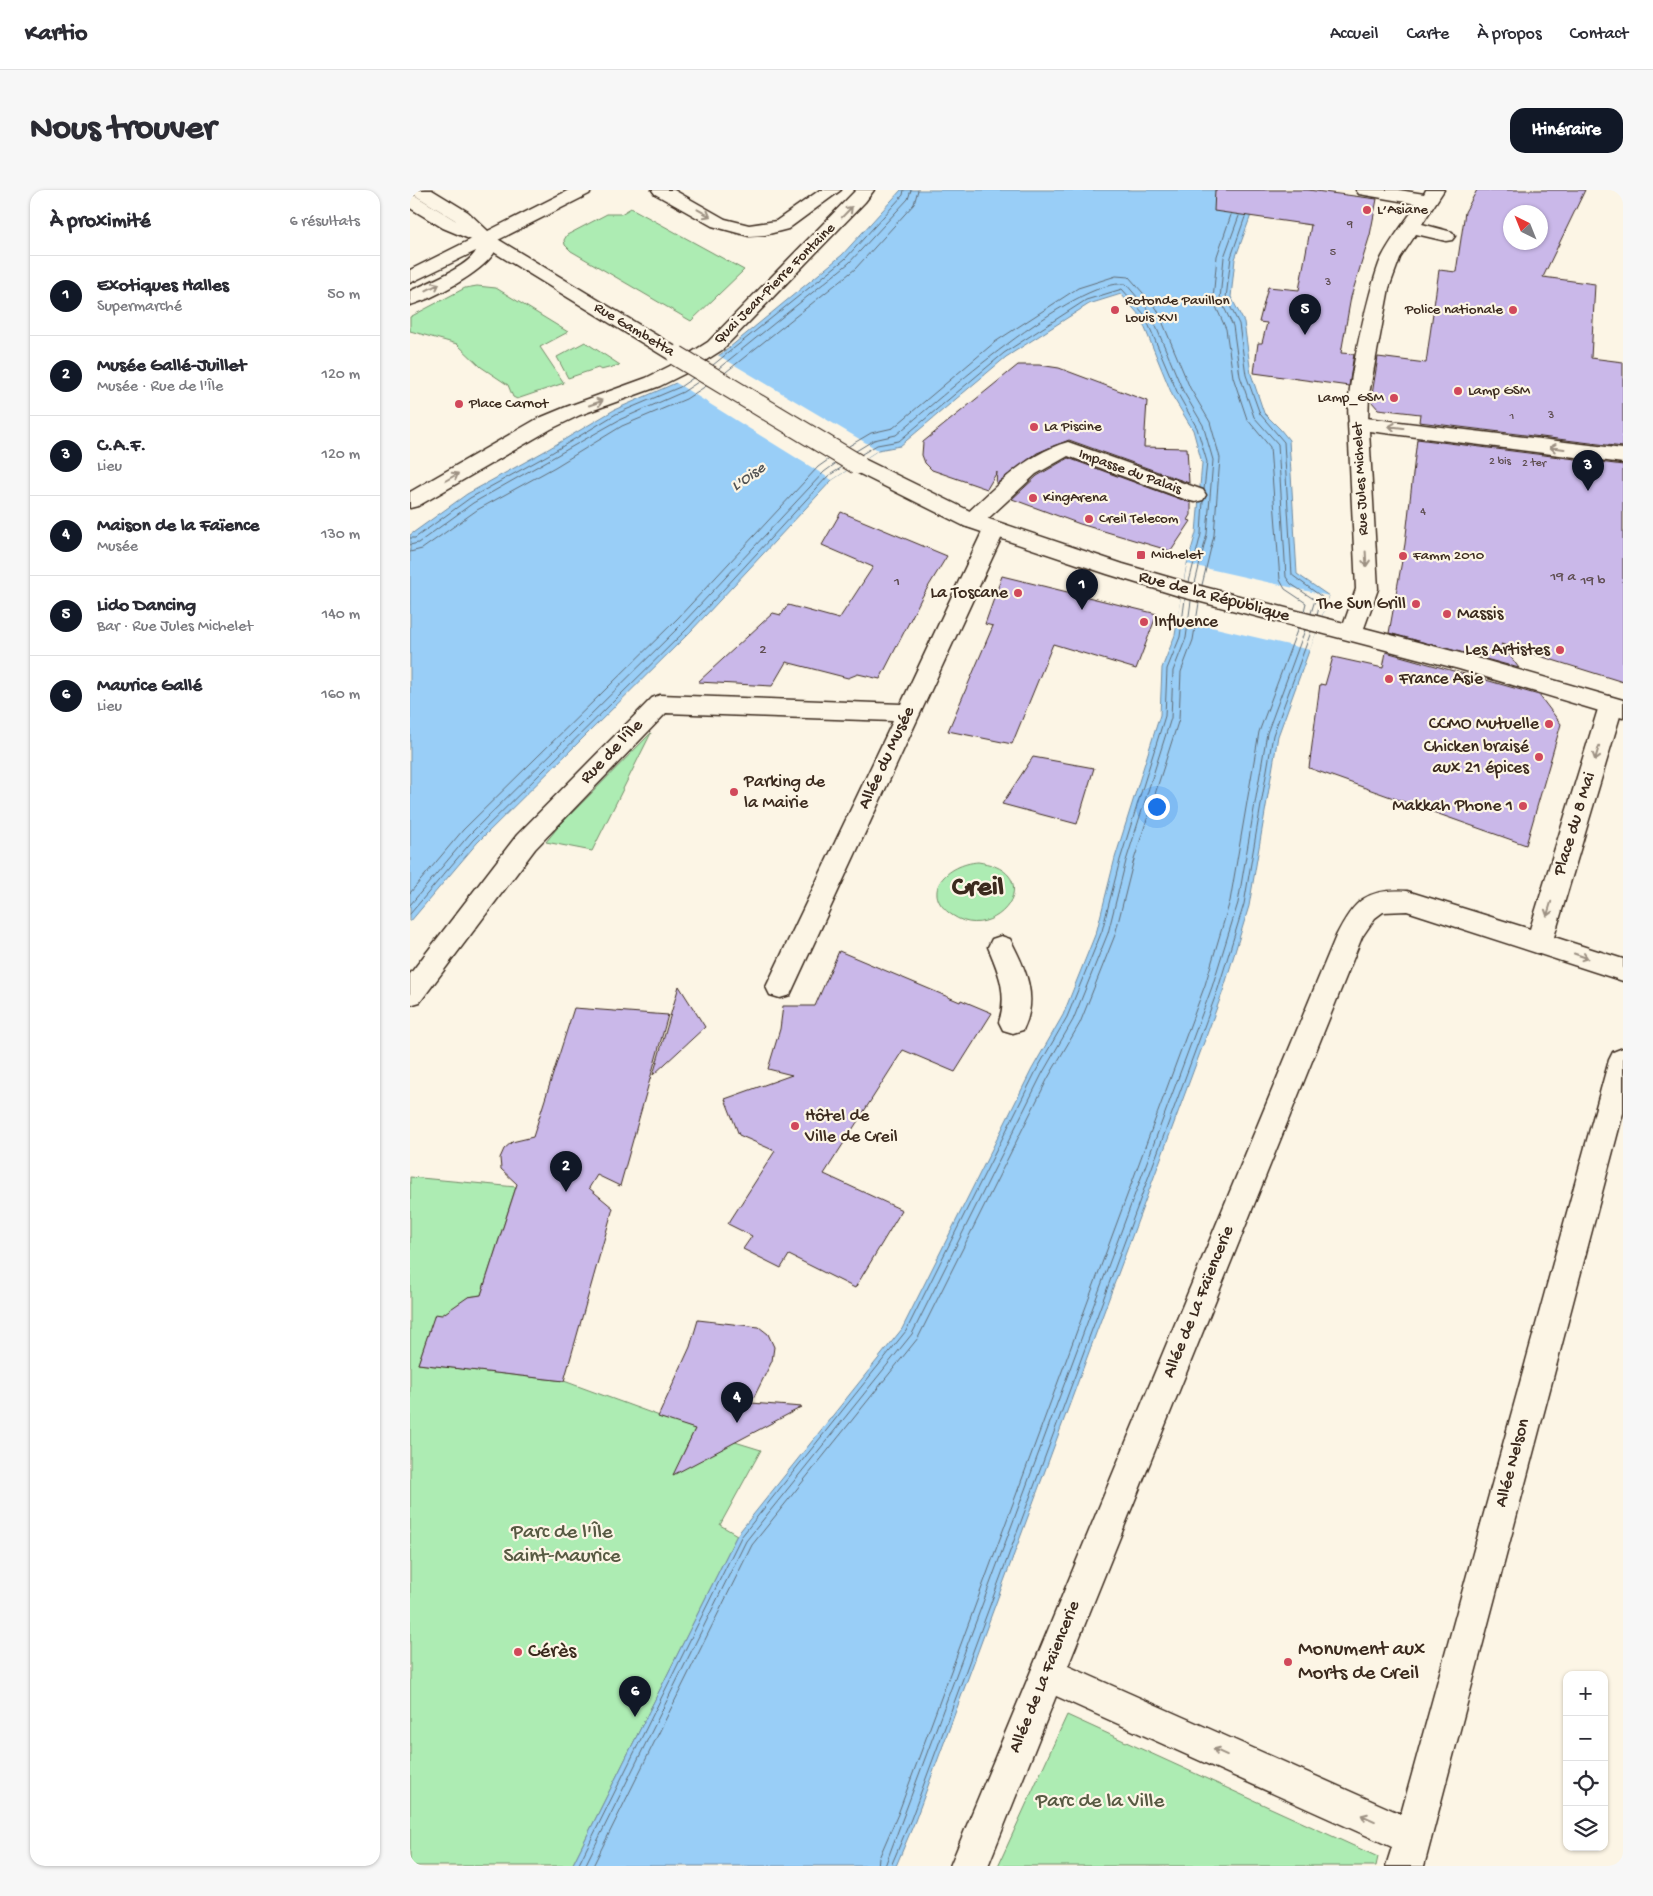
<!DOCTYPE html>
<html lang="fr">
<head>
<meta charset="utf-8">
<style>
	:root { --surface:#fff; --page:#f7f7f7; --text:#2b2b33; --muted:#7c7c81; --line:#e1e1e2; --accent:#111827 }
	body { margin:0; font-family:"Gochi Hand",sans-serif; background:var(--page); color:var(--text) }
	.controls { position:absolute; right:15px; bottom:15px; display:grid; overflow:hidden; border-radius:10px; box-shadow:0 1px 4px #0004 }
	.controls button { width:45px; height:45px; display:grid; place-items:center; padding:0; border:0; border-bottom:1px solid var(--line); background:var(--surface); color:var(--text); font:25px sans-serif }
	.compass { position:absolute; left:1093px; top:15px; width:45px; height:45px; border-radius:50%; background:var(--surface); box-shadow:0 1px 4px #0004; rotate:317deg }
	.you { position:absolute; left:746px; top:616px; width:18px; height:18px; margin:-12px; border:4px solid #fff; border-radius:50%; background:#1a73e8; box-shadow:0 0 0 8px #1a73e833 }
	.badge { display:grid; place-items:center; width:32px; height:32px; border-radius:50%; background:var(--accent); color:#fff; font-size:16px; font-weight:700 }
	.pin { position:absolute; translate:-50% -41px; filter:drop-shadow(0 1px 2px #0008) }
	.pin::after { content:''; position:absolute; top:26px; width:18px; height:15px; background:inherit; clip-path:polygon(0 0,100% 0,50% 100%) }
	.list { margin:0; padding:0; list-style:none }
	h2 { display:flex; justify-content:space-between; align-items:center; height:65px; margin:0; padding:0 20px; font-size:21px }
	h2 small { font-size:16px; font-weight:400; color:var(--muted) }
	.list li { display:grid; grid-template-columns:32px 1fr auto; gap:15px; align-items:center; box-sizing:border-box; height:80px; padding:0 20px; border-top:1px solid var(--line) }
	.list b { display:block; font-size:19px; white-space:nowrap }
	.list p { margin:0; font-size:16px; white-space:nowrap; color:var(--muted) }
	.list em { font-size:16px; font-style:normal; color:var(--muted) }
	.icon { flex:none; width:28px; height:28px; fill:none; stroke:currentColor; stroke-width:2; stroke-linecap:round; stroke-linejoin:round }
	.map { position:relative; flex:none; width:1213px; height:1676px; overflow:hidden; border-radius:15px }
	header { display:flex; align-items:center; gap:30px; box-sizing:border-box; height:70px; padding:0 25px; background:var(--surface); border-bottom:1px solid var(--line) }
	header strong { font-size:24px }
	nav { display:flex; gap:28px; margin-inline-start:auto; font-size:18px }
	.intro { display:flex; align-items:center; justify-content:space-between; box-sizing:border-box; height:120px; padding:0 30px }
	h1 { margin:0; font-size:35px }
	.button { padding:12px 22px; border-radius:15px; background:var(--accent); color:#fff; font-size:18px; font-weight:700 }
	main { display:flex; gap:30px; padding:0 30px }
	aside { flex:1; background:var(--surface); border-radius:15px; box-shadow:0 1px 4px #0004 }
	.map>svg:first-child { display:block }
	.green { fill:#adecb3; stroke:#748b68 }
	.water { fill:#99cef7; stroke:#738ca0 }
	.pier { fill:#fcf5e5 }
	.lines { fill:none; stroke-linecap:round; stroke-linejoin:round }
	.shore { stroke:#616c75; stroke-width:1 }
	.building { fill:#cab8e9; stroke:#3b2a1e; fill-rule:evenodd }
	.minor-casing { stroke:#3b2a1e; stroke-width:3 }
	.major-casing { stroke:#3b2a1e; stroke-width:3 }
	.minor { fill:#fcf5e5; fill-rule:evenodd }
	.major { fill:#fcf5e5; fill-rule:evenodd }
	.major-bridge-casing { stroke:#3b2a1e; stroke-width:22; stroke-linecap:butt }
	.major-bridge { stroke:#fcf5e5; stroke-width:20 }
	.oneway { stroke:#9c9082 }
	.poi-dot { fill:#d1495b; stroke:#fcf5e5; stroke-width:2 }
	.labels { text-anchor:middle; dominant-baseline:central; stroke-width:4.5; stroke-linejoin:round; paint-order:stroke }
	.far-number-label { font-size:12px; fill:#5f4e51 }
	.far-poi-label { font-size:15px; fill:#3b2a1e; stroke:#fcf5e5; text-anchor:start }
	.far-street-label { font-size:15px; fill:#3b2a1e; stroke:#fcf5e5 }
	.number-label { font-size:15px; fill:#5f4e51 }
	.far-water-label { font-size:16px; font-style:italic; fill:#525354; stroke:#fcf5e5 }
	.poi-label { font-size:18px; fill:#3b2a1e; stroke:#fcf5e5; text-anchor:end }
	.street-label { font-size:18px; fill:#3b2a1e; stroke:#fcf5e5 }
	.near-park-label { font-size:21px; fill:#585a43; stroke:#fcf5e5 }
	.near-poi-label { font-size:21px; fill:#3b2a1e; stroke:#fcf5e5; text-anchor:start }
	.town-label { font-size:28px; font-weight:bold; fill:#3b2a1e; stroke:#fcf5e5 }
</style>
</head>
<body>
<header>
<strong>Kartio</strong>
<nav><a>Accueil</a><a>Carte</a><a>À propos</a><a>Contact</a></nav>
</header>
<div class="intro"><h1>Nous trouver</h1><a class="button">Itinéraire</a></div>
<main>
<aside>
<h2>À proximité<small>6 résultats</small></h2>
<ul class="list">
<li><span class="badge">1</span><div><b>Exotiques Halles</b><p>Supermarché</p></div><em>50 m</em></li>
<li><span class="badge">2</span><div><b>Musée Gallé-Juillet</b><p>Musée · Rue de l'Île</p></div><em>120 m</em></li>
<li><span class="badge">3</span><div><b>C.A.F.</b><p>Lieu</p></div><em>120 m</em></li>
<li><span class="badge">4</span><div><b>Maison de la Faïence</b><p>Musée</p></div><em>130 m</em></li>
<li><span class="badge">5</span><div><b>Lido Dancing</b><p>Bar · Rue Jules Michelet</p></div><em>140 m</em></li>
<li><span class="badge">6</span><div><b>Maurice Gallé</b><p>Lieu</p></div><em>160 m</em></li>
</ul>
</aside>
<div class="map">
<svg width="1213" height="1676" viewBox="0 0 1213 1676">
	<rect width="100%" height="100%" fill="#fcf5e5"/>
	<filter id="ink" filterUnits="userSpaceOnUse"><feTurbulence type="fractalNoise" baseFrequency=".02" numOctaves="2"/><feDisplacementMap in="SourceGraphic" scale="10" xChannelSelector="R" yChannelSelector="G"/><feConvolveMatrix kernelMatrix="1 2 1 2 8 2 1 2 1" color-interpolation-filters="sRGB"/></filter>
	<g filter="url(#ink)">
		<g class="green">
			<polygon points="221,18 334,80 281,131 161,61 155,55 154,50 157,45 197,24 211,24"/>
			<polygon points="67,96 86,98 158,142 130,157 154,193 107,209 103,207 98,195 71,177 47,154 0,141 0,127 55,98"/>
			<polygon points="175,152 210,175 191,180 188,178 158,188 147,167"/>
			<polygon points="241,543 182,661 136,652 148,637"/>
			<path d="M568,672C641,682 586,756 542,725C508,702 538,674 568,672Z"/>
			<polygon points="0,987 106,997 71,1105 58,1107 40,1126 25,1125 8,1174 154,1191 285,1239 273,1264 325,1252 351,1260 310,1335 327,1345 162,1676 0,1676"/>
			<polygon points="657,1525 968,1667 966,1676 588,1676"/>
		</g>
		<polygon class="water" points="491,0 850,0 825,69 821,107 834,132 841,184 854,223 870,239 879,250 887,384 919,406 868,546 839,716 813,801 505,1631 486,1676 162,1676 327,1345 492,1139 622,879 653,825 687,740 705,668 750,525 752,478 765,445 777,374 786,343 792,273 783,240 763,207 730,126 711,104 679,114 596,167 490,256 468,260 422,290 281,441 67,653 0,732 0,345 57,304 135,261 204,220 268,192 314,162 432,65"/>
		<g class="pier">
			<polygon points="306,164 468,260 422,290 263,191"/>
			<polygon points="777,374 919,406 900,460 767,429"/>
		</g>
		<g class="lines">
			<g class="shore">
				<polyline points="821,25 807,66 803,110 816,139 823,187 837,229 860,257 870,390 875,399 896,413 894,421"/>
				<polyline points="829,26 814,67 810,109 823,136 830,186 844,227 868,254 876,387 881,394 905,410 901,423"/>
				<polyline points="835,27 821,67 816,108 829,134 836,185 850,224 874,252 882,385 912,407 907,425"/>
				<polyline points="303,175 435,69 493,5 494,0"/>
				<polyline points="309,178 439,73 498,9 501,0"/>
				<polyline points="316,182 445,79 504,14 508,0"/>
				<polyline points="439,256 461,243 483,238 585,152 668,98 706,86 719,87 747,119 780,198 800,232 810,268 804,345 792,395"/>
				<path d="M446,261L464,250L486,245C528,210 664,88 716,94L740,122L773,201L793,235L803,270L797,344L785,393"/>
				<polyline points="452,264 467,255 489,251 594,163 676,110 712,99 734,124 768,204 787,238 797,272 794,300"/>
				<polyline points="0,348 5,348 60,308 138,265 206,224 270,197 283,188"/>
				<polyline points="0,355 8,353 63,313 209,230 273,202 288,192"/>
				<polyline points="0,362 12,359 67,320 145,277 212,236 276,209 296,196"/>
				<polyline points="779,392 791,344 793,311"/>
				<polyline points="0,703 53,640 268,428 408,277 418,270"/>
				<polyline points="0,715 59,645 273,433 414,282 425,274"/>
				<polyline points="0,724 63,650 278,438 418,286 431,278"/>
				<polyline points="168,1676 331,1347 496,1141 626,881 657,827 692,741 710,670 755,526 757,479 770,447 775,409"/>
				<polyline points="175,1676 336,1351 502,1144 632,884 663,830 698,743 716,671 761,528 763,481 776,448 781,411"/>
				<polyline points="183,1676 342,1355 508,1148 638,888 670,833 705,745 723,673 769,529 771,482 783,450 789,413"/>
				<polyline points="468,1676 469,1668 488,1624 795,795 820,711 849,542 888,438"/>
				<polyline points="475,1676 802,797 828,713 857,543 895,440"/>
				<polyline points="481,1676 501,1629 808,799 834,714 863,545 901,442"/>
			</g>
		</g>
		<g class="building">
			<polygon points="805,0 898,0 967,9 960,45 941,107 931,163 944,164 939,196 844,183 848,153 852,153 857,133 849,132 858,97 889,100 901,35 804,21"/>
			<path d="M1067,0H1175L1133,87L1185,94L1181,168L1213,172V257L1009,232L1010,224L968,219L961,211L968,167L1016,173L1029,80L1046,82L1055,22ZM1100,22H1130V52H1100Z"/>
			<polygon points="608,175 629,175 649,178 737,211 734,257 777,258 779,293 659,250 627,263 586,294 587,282 577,299 522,280 515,273 512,265 513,252"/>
			<polygon points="1007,249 1213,275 1213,492 1091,454 1109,478 979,443 995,354"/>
			<polygon points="658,268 781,313 781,325 778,330 781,331 761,361 670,334 602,309 627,286"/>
			<polygon points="431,322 537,366 512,407 470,489 448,484 438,488 376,472 362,496 288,492 363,423 371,425 378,415 429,429 463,377 412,355"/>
			<polygon points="592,386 747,424 726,479 643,454 602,554 538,541 583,436 575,434"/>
			<polygon points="976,462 1129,505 1151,534 1116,655 899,578 910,494 915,495 923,467 973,478"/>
			<polygon points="623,567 684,578 667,634 592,614"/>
			<polygon points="429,761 550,812 551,810 582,823 545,882 493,860 414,984 492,1020 445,1098 379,1065 371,1078 333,1059 342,1046 318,1034 365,961 329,945 315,909 382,885 358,879 370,839 373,816 405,816"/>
			<polygon points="269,796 295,837 243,885"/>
			<polygon points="164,818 258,825 210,996 187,985 179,998 203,1018 154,1191 8,1174 25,1124 32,1125 58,1107 71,1105 107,994 91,979 90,968 94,959 102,952 123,947"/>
			<polygon points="288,1130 349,1137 358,1144 364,1157 362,1171 341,1213 392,1217 263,1285 285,1239 248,1227 280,1157"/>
		</g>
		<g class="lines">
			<defs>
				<g id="minor">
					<path d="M0,0H22L58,22L78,41L159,0H182L179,4L84,52V63C71,83 23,109 0,115V101C17,93 58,77 66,61L0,93V80L64,48L45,30L3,4Z"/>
					<polygon points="242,0 264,0 315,29 339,35 366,31 410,0 431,0 378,39 355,45 339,46 302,36 245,4"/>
					<polygon points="446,0 464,0 455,12 312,160 274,184 250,196 170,225 141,239 8,316 0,318 0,302 127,229 156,217 236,188 260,176 298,152"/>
					<path d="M946,0H989L1014,4L1016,0H1034L1012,34L1042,42L1045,46L1042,50L1036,51L1006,44L990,68L979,98L959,204L958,233L955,238L948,239L941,238C929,220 961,91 971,69C981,49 996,31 1007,14L955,5L949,4Z"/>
					<path d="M658,252L793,300L796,305L793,310L785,312L777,310L658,266L626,284L570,336L562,338L554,336L551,331L554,326C586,297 615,264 658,252Z"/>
					<polygon points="584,333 592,335 595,340 380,805 370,808 360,805 356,797 483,531 256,523 125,659 10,812 0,815 0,784 107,645 242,508 250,505 491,514 573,340 576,335"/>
					<path d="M1201,507L1209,510L1213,516L1144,747L1213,769V791L997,721L973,722L965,728L952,747L658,1476L991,1624L1199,870L1203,862L1213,858V923L1014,1676H976L982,1657L646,1506L578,1676H540L926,746C944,711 956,698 997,701L1120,739L1189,516L1193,510Z"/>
					<path d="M591,746L600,749C616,779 629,808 613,840L603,843L593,840L589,832C598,804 589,783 578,757L582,749Z"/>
				</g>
				<g id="major">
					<polygon points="0,5 6,6 45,30 81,45 274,162 277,166 274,170 267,172 260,170 69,53 33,38 0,18"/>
					<polygon points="948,227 1213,259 1213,273 959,241 968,399 954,438 1050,463 1213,510 1213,528 1049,479 772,407 697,384 554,336 440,279 437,274 440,269 447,267 454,269 570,326 713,374 775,392 934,433 946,399 938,233 941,228"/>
				</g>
			</defs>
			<use href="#minor" class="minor-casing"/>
			<use href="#major" class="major-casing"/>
			<use href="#minor" class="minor"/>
			<use href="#major" class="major"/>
			<defs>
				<polyline id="major-bridge" points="267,166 447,274"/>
			</defs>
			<use href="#major-bridge" class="major-bridge-casing"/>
			<use href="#major-bridge" class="major-bridge"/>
		</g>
		<defs><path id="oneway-shaft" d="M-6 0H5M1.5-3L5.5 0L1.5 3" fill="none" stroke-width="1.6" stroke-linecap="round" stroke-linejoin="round" transform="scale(1.25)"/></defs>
		<g class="oneway">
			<use href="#oneway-shaft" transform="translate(437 22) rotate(-46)"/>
			<use href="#oneway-shaft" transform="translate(294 23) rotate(29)"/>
			<use href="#oneway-shaft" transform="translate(23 97) rotate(-27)"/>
			<use href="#oneway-shaft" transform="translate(186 213) rotate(-19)"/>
			<use href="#oneway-shaft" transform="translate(986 237) rotate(-173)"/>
			<use href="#oneway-shaft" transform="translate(1147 258) rotate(-173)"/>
			<use href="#oneway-shaft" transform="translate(42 287) rotate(-30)"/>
			<use href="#oneway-shaft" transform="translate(956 369) rotate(87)"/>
			<use href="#oneway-shaft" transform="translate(1187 563) rotate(107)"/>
			<use href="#oneway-shaft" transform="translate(1139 719) rotate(107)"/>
			<use href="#oneway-shaft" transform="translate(1171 766) rotate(19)"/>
			<use href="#oneway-shaft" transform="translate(810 1562) rotate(-156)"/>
			<use href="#oneway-shaft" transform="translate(958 1628) rotate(-156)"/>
		</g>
	</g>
	<g class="poi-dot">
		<circle cx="957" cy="20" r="5"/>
		<circle cx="705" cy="120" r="5"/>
		<circle cx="1103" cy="120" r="5"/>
		<circle cx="1048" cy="201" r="5"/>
		<circle cx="984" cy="208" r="5"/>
		<circle cx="49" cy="214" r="5"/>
		<circle cx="624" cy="237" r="5"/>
		<circle cx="623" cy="308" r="5"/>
		<circle cx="679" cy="329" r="5"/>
		<rect x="726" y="360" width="10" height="10" rx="2.5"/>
		<circle cx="993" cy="366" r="5"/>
		<circle cx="608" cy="403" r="5"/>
		<circle cx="1006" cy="414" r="5"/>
		<circle cx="1037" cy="424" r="5"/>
		<circle cx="734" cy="432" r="5"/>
		<circle cx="1150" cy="460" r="5"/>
		<circle cx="979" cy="489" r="5"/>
		<circle cx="1139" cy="534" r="5"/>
		<circle cx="1129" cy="567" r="5"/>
		<circle cx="324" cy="602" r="5"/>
		<circle cx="1113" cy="616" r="5"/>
		<circle cx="385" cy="936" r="5"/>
		<circle cx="108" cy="1462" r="5"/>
		<circle cx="878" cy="1472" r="5"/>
	</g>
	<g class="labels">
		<g class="far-number-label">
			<text x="940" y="35">9</text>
			<text x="923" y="63">5</text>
			<text x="918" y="93">3</text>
			<text x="1141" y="226">3</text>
			<text x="1102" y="227">1</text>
			<text x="1090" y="272">2 bis</text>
			<text x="1124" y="274">2 ter</text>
			<text x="1013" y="322">4</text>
		</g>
		<g class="far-poi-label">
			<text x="967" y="20">L’Asiane</text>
			<text x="715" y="111">Rotonde Pavillon<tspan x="715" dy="17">Louis XVI</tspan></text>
			<text x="1093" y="120" text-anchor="end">Police nationale</text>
			<text x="1058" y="201">Lamp GSM</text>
			<text x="974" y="208" text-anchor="end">Lamp_GSM</text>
			<text x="59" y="214">Place Carnot</text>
			<text x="634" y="237">La Piscine</text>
			<text x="633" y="308">KingArena</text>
			<text x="689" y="329">Creil Telecom</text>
			<text x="741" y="365">Michelet</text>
			<text x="1003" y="366">Famm 2010</text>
		</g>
		<g class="far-street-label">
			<text transform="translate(365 94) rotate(-45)">Quai Jean-Pierre Fontaine</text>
			<text transform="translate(224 140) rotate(31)">Rue Gambetta</text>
			<text transform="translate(720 282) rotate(20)">Impasse du Palais</text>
			<text transform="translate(951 289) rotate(-93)">Rue Jules Michelet</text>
		</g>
		<g class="number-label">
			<text x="1153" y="387">19 a</text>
			<text x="1183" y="391">19 b</text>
			<text x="487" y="392">1</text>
			<text x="353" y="460">2</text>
		</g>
		<g class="far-water-label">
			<text transform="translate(339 288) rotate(-35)">L'Oise</text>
		</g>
		<g class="poi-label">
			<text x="598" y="403">La Toscane</text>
			<text x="996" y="414">The Sun Grill</text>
			<text x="1047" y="424" text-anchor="start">Massis</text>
			<text x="744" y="432" text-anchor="start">Influence</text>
			<text x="1140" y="460">Les Artistes</text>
			<text x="989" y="489" text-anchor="start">France Asie</text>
			<text x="1129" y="534">CCMO Mutuelle</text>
			<text x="1119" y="557">Chicken braisé<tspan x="1119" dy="21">aux 21 épices</tspan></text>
			<text x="334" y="592" text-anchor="start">Parking de<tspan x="334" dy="21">la Mairie</tspan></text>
			<text x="1103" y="616">Makkah Phone 1</text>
			<text x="395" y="926" text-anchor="start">Hôtel de<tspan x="395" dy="21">Ville de Creil</tspan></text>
		</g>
		<g class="street-label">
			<text transform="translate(804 407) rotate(15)">Rue de la République</text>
			<text transform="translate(202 562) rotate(-46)">Rue de l'Île</text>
			<text transform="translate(477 568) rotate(-65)">Allée du Musée</text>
			<text transform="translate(1165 634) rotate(-73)">Place du 8 Mai</text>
			<text transform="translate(789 1112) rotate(-68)">Allée de La Faïencerie</text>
			<text transform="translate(1103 1273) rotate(-75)">Allée Nelson</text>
			<text transform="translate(635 1487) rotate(-68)">Allée de La Faïencerie</text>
		</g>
		<g class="near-park-label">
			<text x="152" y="1343">Parc de l'Île<tspan x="152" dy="24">Saint-Maurice</tspan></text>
			<text x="690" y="1612">Parc de la Ville</text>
		</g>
		<g class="near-poi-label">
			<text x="888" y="1460">Monument aux<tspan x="888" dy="24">Morts de Creil</tspan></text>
			<text x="118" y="1462">Cérès</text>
		</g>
		<g class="town-label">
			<text x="568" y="698">Creil</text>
		</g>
	</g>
</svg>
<div class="controls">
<button>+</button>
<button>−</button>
<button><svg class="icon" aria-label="locate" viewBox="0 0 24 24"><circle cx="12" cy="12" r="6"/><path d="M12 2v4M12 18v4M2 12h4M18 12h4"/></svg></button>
<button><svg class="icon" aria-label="layers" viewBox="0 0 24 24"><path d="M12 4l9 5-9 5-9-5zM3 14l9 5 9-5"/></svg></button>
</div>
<svg class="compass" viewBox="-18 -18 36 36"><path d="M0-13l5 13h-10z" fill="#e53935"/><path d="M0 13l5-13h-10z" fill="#7c7c81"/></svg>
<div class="you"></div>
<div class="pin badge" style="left:672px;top:420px">1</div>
<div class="pin badge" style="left:156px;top:1002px">2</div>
<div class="pin badge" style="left:1178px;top:301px">3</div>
<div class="pin badge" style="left:327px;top:1233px">4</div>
<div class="pin badge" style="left:895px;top:145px">5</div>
<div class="pin badge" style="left:225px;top:1527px">6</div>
</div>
</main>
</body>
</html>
